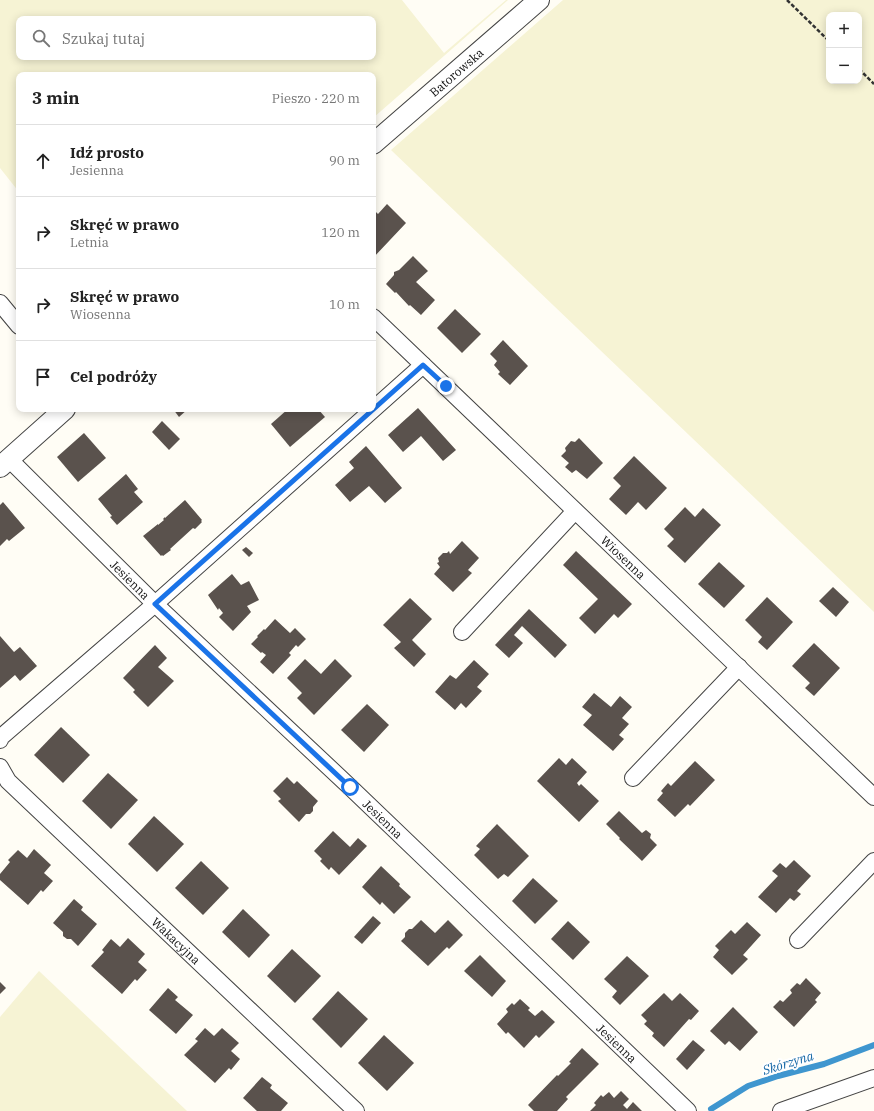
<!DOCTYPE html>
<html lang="pl">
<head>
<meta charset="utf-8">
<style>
	:root { --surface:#fff; --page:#f6f6f6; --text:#222; --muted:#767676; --line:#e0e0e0 }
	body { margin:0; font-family:"IBM Plex Serif",serif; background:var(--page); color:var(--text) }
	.controls { position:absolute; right:12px; top:12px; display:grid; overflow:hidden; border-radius:8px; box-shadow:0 2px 10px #0003 }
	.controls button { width:36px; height:36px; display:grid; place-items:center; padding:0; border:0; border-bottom:1px solid var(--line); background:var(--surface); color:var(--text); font:20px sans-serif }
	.stop { position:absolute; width:12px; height:12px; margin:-9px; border:3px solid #1a73e8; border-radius:50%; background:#fff }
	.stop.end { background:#1a73e8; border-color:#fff; box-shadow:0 1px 4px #0008 }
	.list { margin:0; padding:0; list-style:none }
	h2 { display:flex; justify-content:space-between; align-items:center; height:52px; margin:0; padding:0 16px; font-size:17px }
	h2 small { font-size:13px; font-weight:400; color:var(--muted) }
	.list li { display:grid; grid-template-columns:26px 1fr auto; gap:12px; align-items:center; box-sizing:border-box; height:72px; padding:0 16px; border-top:1px solid var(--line) }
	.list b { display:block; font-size:15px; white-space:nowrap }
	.list p { margin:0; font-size:13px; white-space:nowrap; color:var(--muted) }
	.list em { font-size:13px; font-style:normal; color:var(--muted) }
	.icon { flex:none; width:22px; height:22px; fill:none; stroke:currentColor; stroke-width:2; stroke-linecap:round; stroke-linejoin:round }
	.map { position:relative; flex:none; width:874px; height:1111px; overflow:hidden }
	.search { position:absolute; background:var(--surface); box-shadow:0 2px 10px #0003; left:16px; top:16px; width:360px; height:44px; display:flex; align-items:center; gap:10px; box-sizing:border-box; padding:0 14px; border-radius:8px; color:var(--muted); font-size:15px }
	.panel { position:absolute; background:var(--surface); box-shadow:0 2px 10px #0003; left:16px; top:72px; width:360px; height:340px; border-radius:8px }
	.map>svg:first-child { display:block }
	.farmland { fill:#f6f3d4; fill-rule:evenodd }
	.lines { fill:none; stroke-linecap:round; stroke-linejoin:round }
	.stream { stroke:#3f96cf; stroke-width:6 }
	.building { fill:#5a524d }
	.minor-casing { stroke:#444; stroke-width:18 }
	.tertiary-casing { stroke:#444; stroke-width:22 }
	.path { stroke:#333; stroke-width:2.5; stroke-dasharray:4 2; stroke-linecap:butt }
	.minor { stroke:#fff; stroke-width:16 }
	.tertiary { stroke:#fff; stroke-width:20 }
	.route { stroke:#1a73e8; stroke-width:5 }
	.labels { text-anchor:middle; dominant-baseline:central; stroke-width:4; stroke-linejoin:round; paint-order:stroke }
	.street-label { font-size:12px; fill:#111; stroke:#fff }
	.water-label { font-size:13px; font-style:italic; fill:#1768a6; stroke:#fff }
</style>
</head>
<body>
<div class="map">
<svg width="874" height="1111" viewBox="0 0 874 1111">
	<rect width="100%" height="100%" fill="#fffdf5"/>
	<g class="farmland">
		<path d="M0,0H402L444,53L506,0H508L373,118V75H19V192L0,168ZM19,19H373V57H19Z"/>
		<path d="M563,0H874V612L391,150ZM829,15H859V81H829Z"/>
		<polygon points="39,971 187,1111 0,1111 0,1017"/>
	</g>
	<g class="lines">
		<polyline class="stream" points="711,1109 748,1086 778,1076 824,1064 874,1045"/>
	</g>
	<g class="building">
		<polygon points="387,204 406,223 373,258 373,209 378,214"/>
		<polygon points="413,256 428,271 416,282 435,300 421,315 410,305 409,306 396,292 395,293 386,284 394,275 394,272 399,270"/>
		<polygon points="455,309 481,334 462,353 437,328"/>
		<polygon points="503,340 528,366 510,385 498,374 500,372 494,365 497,361 490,354"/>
		<polygon points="418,408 456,450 443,461 421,436 403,452 388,435"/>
		<polygon points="173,409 188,409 179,417"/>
		<polygon points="288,409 318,409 325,417 290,447 271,424"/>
		<polygon points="162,421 180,439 169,450 152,432"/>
		<polygon points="84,433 106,458 78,482 57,457"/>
		<polygon points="579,438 603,463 587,479 576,470 572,473 565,467 569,463 561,456 566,451 565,448 571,441 575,442"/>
		<polygon points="366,446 402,488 385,503 369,486 350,502 335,485 354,468 349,462"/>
		<polygon points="634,456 667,488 646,510 638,502 626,515 609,499 621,486 613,478"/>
		<polygon points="126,474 138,489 134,492 143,502 117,525 110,517 112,516 98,499"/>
		<polygon points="185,500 202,520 201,521 202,522 195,529 193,528 170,549 171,550 163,556 162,555 161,556 143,536 158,524 158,525 164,520 163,519 165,517 165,518"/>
		<polygon points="3,502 25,528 9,541 7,539 0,546 0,505"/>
		<polygon points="685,507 695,517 703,508 721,525 685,563 667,546 674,539 664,529"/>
		<polygon points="462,541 479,558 468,570 472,573 453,592 434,574 440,567 437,563 439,562 438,558 443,553 447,553 449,551 450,554"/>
		<polygon points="246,547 253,553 249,557 242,550"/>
		<polygon points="576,551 632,604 618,618 614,614 595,634 579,618 598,599 563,565"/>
		<polygon points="719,562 745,586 724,608 698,584"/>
		<polygon points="232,574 241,585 249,581 259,600 247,606 251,612 233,631 219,617 223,613 219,608 218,610 208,595"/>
		<polygon points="833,587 849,602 836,617 819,601"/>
		<polygon points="767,597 793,622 767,650 758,642 762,637 745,620"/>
		<polygon points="410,598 432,619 412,640 426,654 414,667 394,648 401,642 383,625"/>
		<polygon points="529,609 567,645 555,658 522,626 514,635 523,643 509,658 495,645"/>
		<polygon points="275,619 290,633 295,628 306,639 298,647 296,645 289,653 291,655 273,674 260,662 266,655 262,652 261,653 251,644 258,637 257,636 264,629 265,630"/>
		<polygon points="0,636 14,652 20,647 37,666 20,681 15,675 0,688"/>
		<polygon points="814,643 840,668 814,696 805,688 810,683 792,666"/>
		<polygon points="155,645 167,658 158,667 174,681 148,707 133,692 135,690 123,678"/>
		<polygon points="305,659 321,674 335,659 352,676 314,715 297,698 302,693 287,678"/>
		<polygon points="474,660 489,674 477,687 482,691 466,708 461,703 455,710 435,692 450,675 456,679"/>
		<polygon points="594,693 611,707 620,696 632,707 622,718 629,724 619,735 624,739 613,751 583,725 592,715 582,707"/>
		<polygon points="367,704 389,725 364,752 341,730"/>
		<polygon points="61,727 90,755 63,783 34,755"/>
		<polygon points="559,758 566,765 572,758 587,772 577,783 579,786 581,784 599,801 579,822 537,781"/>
		<polygon points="695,761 715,780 690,806 688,804 675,817 657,800 663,793 661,791 668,783 671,786"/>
		<polygon points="108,773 138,800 111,829 82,801"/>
		<polygon points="287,777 294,784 297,781 318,801 313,807 313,811 310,814 306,814 299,822 278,801 281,799 273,791"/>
		<polygon points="619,811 642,833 646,830 651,834 650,838 657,845 642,861 619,839 620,838 606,824"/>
		<polygon points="154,816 184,844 157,872 128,844"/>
		<polygon points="497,824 529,856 508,877 504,874 498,879 474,855 480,849 476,846"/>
		<polygon points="333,831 350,847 358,838 367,846 339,875 331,867 329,870 320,861 322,859 314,851"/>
		<polygon points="34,849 51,865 44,873 53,881 43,892 41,890 28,905 0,880 0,874 10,862 8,860 18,850 27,858"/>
		<polygon points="794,860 811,876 797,891 801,894 794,901 790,898 776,913 758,897 778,876 772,871 780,863 786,868"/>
		<polygon points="201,861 229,888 203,915 175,888"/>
		<polygon points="381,866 400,884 399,886 411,897 394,914 382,902 380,905 362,887"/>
		<polygon points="533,878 558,901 535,924 512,901"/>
		<polygon points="74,899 83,907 81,910 97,924 78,946 71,939 67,939 63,936 63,932 53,923"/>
		<polygon points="243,909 270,935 249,958 222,932"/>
		<polygon points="373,916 381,923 362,944 354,937"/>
		<polygon points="421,920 435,933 448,920 463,935 449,949 447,947 428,966 401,941 405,937 405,933 409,929 412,929"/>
		<polygon points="568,921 590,942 573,960 551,939"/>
		<polygon points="747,922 761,935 743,955 748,959 732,975 713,957 719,950 715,946 731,930 735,934"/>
		<polygon points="128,938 145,954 138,962 147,970 137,981 135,979 122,994 91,966 104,952 102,950 111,939 120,947"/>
		<polygon points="292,949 321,976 295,1003 267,976"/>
		<polygon points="480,955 506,981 492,997 464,971"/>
		<polygon points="627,956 649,976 620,1005 612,997 617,991 604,979"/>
		<polygon points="806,978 821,993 815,1000 817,1002 794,1027 773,1007 780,1000 783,1002 792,993 790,990 797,983 800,985"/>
		<polygon points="0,982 6,988 0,994"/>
		<polygon points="168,988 178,997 175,1000 193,1015 176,1034 149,1010"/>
		<polygon points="338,991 368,1019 341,1048 312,1019"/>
		<polygon points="664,993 672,1001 680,993 699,1011 691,1020 689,1019 664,1047 652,1036 654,1033 644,1024 647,1021 641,1015"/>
		<polygon points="520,999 530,1008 528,1010 535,1016 542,1010 555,1022 539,1038 536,1035 524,1048 508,1032 506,1034 497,1024 508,1012 506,1009 512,1003 514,1005"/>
		<polygon points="733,1007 758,1032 740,1051 729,1041 725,1045 710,1031"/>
		<polygon points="205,1028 214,1036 222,1028 239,1043 231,1051 240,1059 231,1070 229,1068 215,1083 184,1055 198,1041 195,1039"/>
		<polygon points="384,1035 414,1063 387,1091 358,1063"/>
		<polygon points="693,1040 705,1050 687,1070 676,1059"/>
		<polygon points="582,1048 599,1064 566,1097 568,1099 557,1111 534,1111 528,1105 557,1075 558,1076 571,1063 569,1062"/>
		<polygon points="262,1077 272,1085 270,1088 288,1103 281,1111 257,1111 243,1098"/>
		<polygon points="621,1091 629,1099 623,1105 627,1109 633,1102 642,1111 590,1111 596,1105 594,1103 601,1095 603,1097 609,1092 614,1098"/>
	</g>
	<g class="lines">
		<defs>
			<g id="minor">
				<polyline points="0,303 19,326"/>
				<path id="s1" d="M373,317L874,797"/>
				<path id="s2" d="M9,459L155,604L350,787L688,1111"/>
				<polyline points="462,632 575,511"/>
				<polyline points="0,740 0,738 155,604 423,365"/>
				<path id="s3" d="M0,767L8,781L356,1111"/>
				<polyline points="633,778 739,667"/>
				<polyline points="798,940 874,861"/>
				<polyline points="781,1111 874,1078"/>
			</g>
			<g id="tertiary">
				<path id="s4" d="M373,144L539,0"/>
				<polyline points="0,467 65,409"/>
			</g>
		</defs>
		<use href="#minor" class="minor-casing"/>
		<use href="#tertiary" class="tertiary-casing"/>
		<g class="path">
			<polyline points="787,0 829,41"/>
			<polyline points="859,69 874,84"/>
		</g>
		<use href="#minor" class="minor"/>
		<use href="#tertiary" class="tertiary"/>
	</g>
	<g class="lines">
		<polyline class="route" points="350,787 155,604 423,365 446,386"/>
	</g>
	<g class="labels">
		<g class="street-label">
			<text stroke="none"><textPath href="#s4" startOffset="110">Batorowska</textPath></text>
			<text stroke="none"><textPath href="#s1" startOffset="347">Wiosenna</textPath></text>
			<text stroke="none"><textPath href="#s2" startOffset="171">Jesienna</textPath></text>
			<text stroke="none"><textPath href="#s2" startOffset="519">Jesienna</textPath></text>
			<text stroke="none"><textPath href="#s3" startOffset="248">Wakacyjna</textPath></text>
			<text stroke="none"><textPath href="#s2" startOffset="843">Jesienna</textPath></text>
		</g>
		<g class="water-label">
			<text transform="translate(788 1063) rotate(-17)">Skórzyna</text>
		</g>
	</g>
</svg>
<div class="controls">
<button>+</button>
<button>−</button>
</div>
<div class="stop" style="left:350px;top:787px"></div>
<div class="stop end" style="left:446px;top:386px"></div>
<div class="search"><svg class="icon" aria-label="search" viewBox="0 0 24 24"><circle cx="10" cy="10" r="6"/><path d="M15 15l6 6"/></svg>Szukaj tutaj</div>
<section class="panel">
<h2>3 min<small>Pieszo · 220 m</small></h2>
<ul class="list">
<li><svg class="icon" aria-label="ahead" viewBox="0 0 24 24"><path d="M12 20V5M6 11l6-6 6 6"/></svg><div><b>Idź prosto</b><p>Jesienna</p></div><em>90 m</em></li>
<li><svg class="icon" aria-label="right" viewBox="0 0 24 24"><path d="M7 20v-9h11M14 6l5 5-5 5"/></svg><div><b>Skręć w prawo</b><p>Letnia</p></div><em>120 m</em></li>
<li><svg class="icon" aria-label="right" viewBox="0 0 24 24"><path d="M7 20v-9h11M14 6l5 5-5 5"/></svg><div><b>Skręć w prawo</b><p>Wiosenna</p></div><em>10 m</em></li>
<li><svg class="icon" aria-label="arrive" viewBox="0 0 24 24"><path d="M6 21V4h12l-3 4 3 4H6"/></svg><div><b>Cel podróży</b></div></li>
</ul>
</section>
</div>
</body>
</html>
